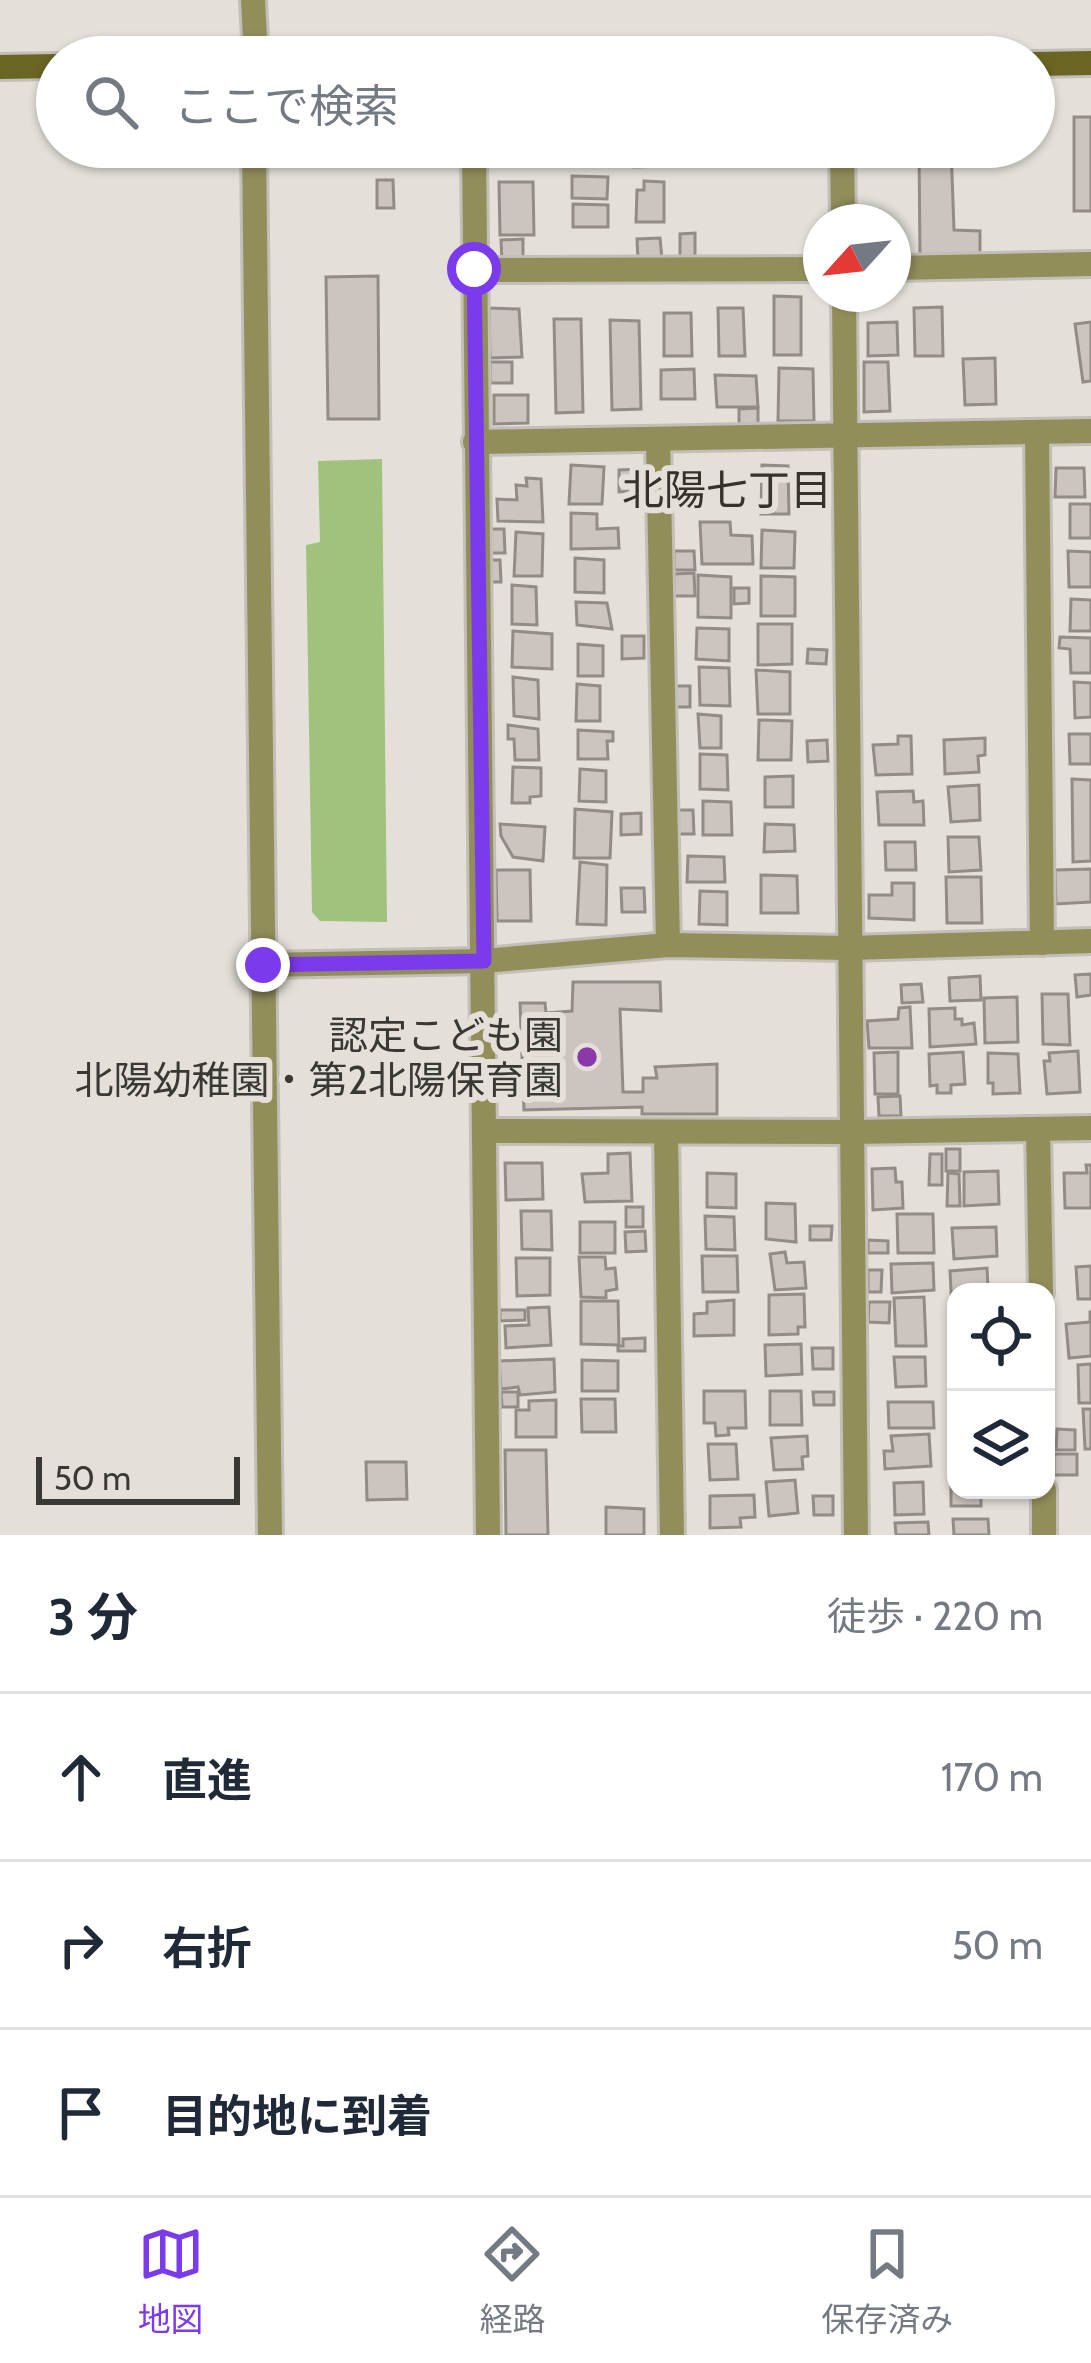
<!DOCTYPE html>
<html lang="ja">
<head>
<meta charset="utf-8">
<style>
	:root { --surface:#fff; --page:#f6f6f7; --text:#1f2937; --muted:#747a83; --line:#e0e1e3; --accent:#7c3aed }
	body { margin:0; font-family:Cabin,"Noto Sans JP",sans-serif; background:var(--page); color:var(--text) }
	.controls { position:absolute; right:36px; bottom:36px; display:grid; overflow:hidden; border-radius:24px; box-shadow:0 3px 9px #0004 }
	.controls button { width:108px; height:108px; display:grid; place-items:center; padding:0; border:0; border-bottom:3px solid var(--line); background:var(--surface); color:var(--text); font:60px sans-serif }
	.compass { position:absolute; left:803px; top:204px; width:108px; height:108px; border-radius:50%; background:var(--surface); box-shadow:0 3px 9px #0004; rotate:243deg }
	.scale { position:absolute; left:36px; bottom:30px; width:204px; box-sizing:border-box; padding-left:12px; border:6px solid #3a3835; border-top:0; font-size:33px; line-height:42px; white-space:nowrap; color:#3a3835; -webkit-text-stroke:9px #e4e0d9; paint-order:stroke }
	.stop { position:absolute; width:36px; height:36px; margin:-27px; border:9px solid #7c3aed; border-radius:50%; background:#fff }
	.stop.end { background:#7c3aed; border-color:#fff; box-shadow:0 3px 12px #0008 }
	.list { margin:0; padding:0; list-style:none }
	h2 { display:flex; justify-content:space-between; align-items:center; height:156px; margin:0; padding:0 48px; font-size:51px }
	h2 small { font-size:39px; font-weight:400; color:var(--muted) }
	.list li { display:grid; grid-template-columns:78px 1fr auto; gap:36px; align-items:center; box-sizing:border-box; height:168px; padding:0 48px; border-top:3px solid var(--line) }
	.list b { display:block; font-size:45px; white-space:nowrap }
	.list em { font-size:39px; font-style:normal; color:var(--muted) }
	.icon { flex:none; width:66px; height:66px; fill:none; stroke:currentColor; stroke-width:2; stroke-linecap:round; stroke-linejoin:round }
	.map { position:relative; flex:none; width:1091px; height:1535px; overflow:hidden }
	.search { position:absolute; background:var(--surface); box-shadow:0 3px 9px #0004; left:36px; right:36px; top:36px; height:132px; display:flex; align-items:center; gap:30px; box-sizing:border-box; padding:0 42px; border-radius:66px; color:var(--muted); font-size:45px }
	.sheet { height:660px; background:var(--surface) }
	nav { display:flex; justify-content:space-around; align-items:center; box-sizing:border-box; height:168px; border-top:3px solid var(--line); background:var(--surface); font-size:33px; color:var(--muted) }
	nav a { display:grid; justify-items:center; gap:6px }
	nav .on { color:var(--accent) }
	.map>svg:first-child { display:block }
	.water { fill:#a0c27d }
	.building { fill:#ccc4bf; stroke:#928b86; stroke-width:3 }
	.lines { fill:none; stroke-linecap:round; stroke-linejoin:round }
	.minor-casing { stroke:#c2beb8; stroke-width:30 }
	.tertiary-casing { stroke:#c2beb8; stroke-width:30 }
	.secondary-casing { stroke:#c2beb8; stroke-width:30 }
	.minor { stroke:#918e5a; stroke-width:24 }
	.tertiary { stroke:#918e5a; stroke-width:24 }
	.secondary { stroke:#6a6523; stroke-width:24 }
	.route { stroke:#7c3aed; stroke-width:15 }
	.poi-dot { fill:#8b39a8; stroke:#e4e0d9; stroke-width:4.5 }
	.labels { text-anchor:middle; dominant-baseline:central; stroke-width:12; stroke-linejoin:round; paint-order:stroke }
	.poi-label { font-size:39px; fill:#3a3835; stroke:#e4e0d9; text-anchor:end }
	.neighbourhood-label { font-size:42px; fill:#35322c; stroke:#e4e0d9 }
</style>
</head>
<body>
<div class="map">
<svg width="1091" height="1535" viewBox="0 0 1091 1535">
	<rect width="100%" height="100%" fill="#e4e0d9"/>
	<polygon class="water" points="382,459 387,922 320,921 312,912 306,545 320,542 318,461"/>
	<g class="building">
		<rect x="1074" y="117" width="17" height="94"/>
		<polygon points="368,147 396,147 396,157 368,158"/>
		<rect x="502" y="147" width="31" height="11"/>
		<rect x="567" y="147" width="33" height="16"/>
		<polygon points="634,147 664,147 664,166 634,167"/>
		<polygon points="919,147 951,147 954,230 980,231 980,259 920,258"/>
		<polygon points="572,176 608,177 607,199 572,198"/>
		<polygon points="377,180 393,180 394,208 377,208"/>
		<polygon points="644,181 664,182 664,222 636,222 637,190 644,190"/>
		<polygon points="499,182 533,182 534,235 500,235"/>
		<polygon points="573,204 608,205 608,227 573,227"/>
		<polygon points="695,233 695,256 680,257 680,234"/>
		<polygon points="660,238 662,259 638,260 637,239"/>
		<polygon points="523,239 523,261 502,261 501,240"/>
		<polygon points="378,276 379,419 328,419 326,277"/>
		<polygon points="774,296 801,297 801,355 774,355"/>
		<polygon points="942,307 943,356 915,356 914,308"/>
		<polygon points="489,308 519,309 522,357 490,358"/>
		<polygon points="718,308 743,308 745,356 719,356"/>
		<polygon points="664,313 691,313 692,356 664,356"/>
		<polygon points="554,319 581,319 583,412 556,413"/>
		<polygon points="610,320 639,321 641,409 612,410"/>
		<polygon points="897,322 898,355 868,356 868,323"/>
		<polygon points="1091,322 1091,381 1083,382 1075,324"/>
		<polygon points="995,358 996,404 965,405 963,359"/>
		<rect x="490" y="362" width="22" height="21"/>
		<polygon points="864,362 888,362 890,411 864,412"/>
		<polygon points="779,368 813,369 814,421 778,421"/>
		<polygon points="694,369 695,399 661,399 661,370"/>
		<polygon points="715,375 756,376 758,407 717,407"/>
		<polygon points="494,395 528,395 528,423 494,424"/>
		<polygon points="758,408 758,424 739,424 739,409"/>
		<polygon points="571,465 604,467 602,504 569,504"/>
		<polygon points="762,465 788,466 789,514 761,514"/>
		<polygon points="1056,468 1084,468 1085,497 1055,497"/>
		<polygon points="641,469 641,491 619,492 619,470"/>
		<polygon points="526,478 541,479 543,522 498,521 497,499 517,500 516,485 527,486"/>
		<rect x="1070" y="504" width="21" height="34"/>
		<polygon points="571,513 597,514 597,529 618,528 619,548 571,549"/>
		<polygon points="700,522 730,522 731,535 752,536 753,564 702,564"/>
		<polygon points="490,529 504,529 505,553 490,553"/>
		<polygon points="762,530 795,532 794,568 761,568"/>
		<polygon points="516,532 543,534 542,576 514,576"/>
		<polygon points="674,551 694,551 695,570 674,570"/>
		<polygon points="1068,551 1091,552 1091,587 1069,587"/>
		<polygon points="575,558 604,560 604,593 575,592"/>
		<polygon points="490,560 500,560 501,582 490,582"/>
		<polygon points="694,573 695,596 674,596 674,574"/>
		<polygon points="698,575 731,577 731,618 698,617"/>
		<polygon points="761,576 795,577 795,616 761,616"/>
		<polygon points="512,585 536,587 537,625 512,624"/>
		<polygon points="734,588 749,588 749,603 734,604"/>
		<polygon points="1071,599 1091,600 1091,631 1070,631"/>
		<polygon points="576,602 607,603 612,629 577,625"/>
		<polygon points="758,624 792,624 792,664 758,665"/>
		<polygon points="697,628 729,629 729,661 696,659"/>
		<polygon points="513,631 552,634 552,669 512,667"/>
		<polygon points="622,636 644,636 644,658 622,659"/>
		<polygon points="1060,637 1091,638 1091,673 1071,673 1070,649 1059,648"/>
		<polygon points="578,644 603,646 603,676 578,676"/>
		<polygon points="808,649 827,650 826,664 807,663"/>
		<polygon points="699,667 729,668 730,706 700,705"/>
		<polygon points="756,670 790,672 790,714 758,714"/>
		<polygon points="513,677 538,680 539,719 514,716"/>
		<polygon points="1074,682 1091,683 1091,717 1075,718"/>
		<polygon points="577,684 600,686 600,721 576,721"/>
		<rect x="675" y="686" width="15" height="21"/>
		<polygon points="698,714 721,716 721,748 700,748"/>
		<polygon points="759,720 792,721 791,760 758,760"/>
		<polygon points="508,725 538,729 539,760 515,760 514,739 508,739"/>
		<polygon points="578,730 613,732 613,741 607,741 608,759 578,759"/>
		<polygon points="1069,734 1091,734 1091,764 1070,764"/>
		<polygon points="898,736 911,736 912,774 876,775 873,745 898,744"/>
		<polygon points="985,738 985,755 978,756 979,772 945,774 944,740"/>
		<polygon points="827,740 828,761 808,762 807,741"/>
		<polygon points="700,754 727,755 728,790 700,789"/>
		<polygon points="513,767 541,768 541,796 530,797 530,803 512,803"/>
		<polygon points="580,769 606,771 606,802 579,801"/>
		<polygon points="793,776 793,807 765,807 765,777"/>
		<polygon points="1072,779 1091,780 1091,861 1073,862"/>
		<polygon points="979,785 980,820 951,822 948,787"/>
		<polygon points="913,791 914,802 923,801 924,825 879,825 877,792"/>
		<polygon points="703,801 731,802 732,835 703,835"/>
		<polygon points="575,809 612,812 610,858 574,858"/>
		<polygon points="675,810 693,810 694,834 675,834"/>
		<polygon points="641,813 641,834 621,835 621,814"/>
		<polygon points="500,824 545,827 543,861 513,857 501,836"/>
		<polygon points="765,824 794,825 795,851 764,852"/>
		<polygon points="948,837 979,837 981,870 949,872"/>
		<polygon points="885,842 915,842 916,870 886,870"/>
		<polygon points="688,856 724,857 725,882 687,882"/>
		<polygon points="580,862 607,865 606,925 577,924"/>
		<polygon points="1091,869 1091,902 1056,904 1055,870"/>
		<polygon points="496,870 530,870 531,921 497,921"/>
		<polygon points="761,875 797,876 798,913 761,913"/>
		<polygon points="946,877 981,877 982,923 947,923"/>
		<polygon points="892,883 914,883 914,920 869,918 869,895 892,895"/>
		<polygon points="621,888 644,888 645,912 622,912"/>
		<polygon points="700,891 727,892 727,925 699,924"/>
		<polygon points="1091,974 1091,995 1077,997 1075,975"/>
		<polygon points="980,976 981,1000 950,1001 949,978"/>
		<polygon points="573,982 660,982 661,1011 620,1009 623,1092 643,1092 643,1078 657,1078 655,1067 717,1064 717,1114 642,1114 642,1107 524,1110 520,1003 545,1003 546,1013 572,1011"/>
		<polygon points="921,984 923,1002 902,1003 901,985"/>
		<polygon points="1042,994 1068,994 1070,1045 1043,1044"/>
		<polygon points="1017,997 1018,1042 985,1043 984,998"/>
		<polygon points="910,1007 912,1048 869,1048 867,1021 898,1019 899,1008"/>
		<polygon points="955,1008 955,1019 962,1019 962,1025 974,1023 976,1044 930,1047 929,1009"/>
		<polygon points="1078,1051 1080,1092 1047,1094 1044,1061 1050,1061 1049,1053"/>
		<polygon points="898,1052 898,1094 875,1094 874,1053"/>
		<polygon points="963,1052 965,1084 951,1085 951,1093 937,1093 937,1085 930,1086 929,1054"/>
		<polygon points="988,1053 1018,1054 1020,1093 993,1094 993,1083 988,1083"/>
		<polygon points="900,1096 901,1116 879,1116 878,1097"/>
		<rect x="946" y="1149" width="14" height="22"/>
		<polygon points="630,1153 632,1201 585,1202 582,1174 608,1173 608,1154"/>
		<polygon points="930,1154 942,1154 942,1185 929,1185"/>
		<polygon points="505,1163 542,1163 543,1199 506,1200"/>
		<polygon points="1086,1165 1091,1165 1091,1208 1065,1208 1064,1173 1087,1173"/>
		<polygon points="895,1168 896,1182 902,1182 903,1208 873,1210 872,1169"/>
		<polygon points="998,1171 999,1204 964,1206 964,1172"/>
		<polygon points="707,1173 736,1174 736,1208 707,1207"/>
		<polygon points="948,1173 959,1174 960,1206 947,1206"/>
		<polygon points="766,1203 795,1204 796,1242 766,1239"/>
		<rect x="626" y="1207" width="17" height="20"/>
		<polygon points="521,1211 551,1211 552,1250 522,1249"/>
		<polygon points="897,1214 933,1214 934,1253 898,1253"/>
		<polygon points="705,1216 734,1217 735,1250 706,1249"/>
		<rect x="580" y="1222" width="35" height="31"/>
		<polygon points="810,1226 832,1226 831,1240 810,1240"/>
		<polygon points="996,1227 997,1256 954,1259 952,1228"/>
		<polygon points="645,1231 646,1251 626,1252 625,1232"/>
		<polygon points="868,1240 888,1241 888,1253 868,1253"/>
		<polygon points="785,1252 787,1263 804,1262 806,1288 775,1290 770,1254"/>
		<polygon points="702,1256 737,1256 738,1292 703,1292"/>
		<polygon points="579,1257 605,1257 606,1269 615,1268 617,1289 606,1291 606,1298 581,1297"/>
		<polygon points="516,1258 550,1258 550,1295 517,1296"/>
		<polygon points="933,1263 934,1290 892,1293 891,1264"/>
		<polygon points="1091,1266 1091,1299 1078,1299 1076,1267"/>
		<polygon points="987,1268 988,1287 979,1288 979,1292 956,1292 956,1310 952,1310 950,1271"/>
		<polygon points="868,1270 882,1270 881,1292 868,1292"/>
		<polygon points="804,1294 805,1327 798,1327 798,1334 769,1335 769,1295"/>
		<polygon points="924,1297 926,1346 896,1346 894,1298"/>
		<polygon points="734,1300 734,1335 694,1336 694,1314 707,1313 707,1302"/>
		<polygon points="581,1301 618,1301 619,1345 581,1344"/>
		<polygon points="869,1302 890,1302 889,1323 868,1322"/>
		<polygon points="549,1307 551,1345 506,1348 505,1326 529,1325 528,1308"/>
		<polygon points="500,1310 525,1310 525,1320 500,1321"/>
		<polygon points="1090,1312 1091,1312 1091,1356 1069,1358 1066,1324 1090,1322"/>
		<polygon points="645,1338 645,1351 618,1351 618,1346 623,1346 623,1339"/>
		<polygon points="801,1344 802,1374 766,1376 765,1345"/>
		<polygon points="812,1348 833,1348 833,1369 813,1369"/>
		<polygon points="894,1357 925,1357 926,1386 896,1387"/>
		<polygon points="554,1359 555,1392 520,1395 518,1387 501,1389 499,1361"/>
		<polygon points="582,1360 618,1361 618,1391 582,1391"/>
		<polygon points="1091,1364 1091,1403 1079,1403 1078,1365"/>
		<polygon points="704,1391 745,1391 746,1428 728,1428 729,1435 716,1436 715,1423 704,1423"/>
		<polygon points="770,1391 801,1391 802,1425 770,1425"/>
		<polygon points="501,1392 518,1392 518,1407 502,1407"/>
		<polygon points="813,1392 834,1392 834,1405 814,1405"/>
		<polygon points="581,1399 615,1399 616,1432 582,1432"/>
		<polygon points="556,1400 556,1437 516,1437 516,1410 529,1410 529,1401"/>
		<polygon points="888,1402 933,1402 934,1428 889,1428"/>
		<polygon points="1083,1409 1091,1409 1091,1449 1085,1449"/>
		<polygon points="1057,1429 1075,1430 1075,1450 1056,1450"/>
		<polygon points="929,1434 931,1466 885,1469 884,1451 893,1451 891,1436"/>
		<polygon points="807,1436 808,1456 802,1457 803,1469 774,1470 771,1438"/>
		<polygon points="708,1444 736,1444 738,1479 710,1480"/>
		<polygon points="505,1450 546,1450 548,1535 506,1535"/>
		<rect x="1054" y="1454" width="23" height="21"/>
		<polygon points="366,1462 406,1462 407,1499 367,1500"/>
		<polygon points="951,1465 956,1465 956,1490 981,1490 981,1506 951,1506"/>
		<polygon points="795,1480 798,1513 769,1516 766,1482"/>
		<polygon points="923,1482 924,1514 895,1515 894,1483"/>
		<polygon points="754,1495 755,1517 740,1518 741,1527 710,1528 710,1496"/>
		<polygon points="813,1496 833,1496 833,1515 814,1515"/>
		<polygon points="606,1507 644,1509 644,1535 606,1535"/>
		<polygon points="953,1519 988,1519 989,1535 954,1535"/>
		<polygon points="928,1522 929,1535 896,1535 895,1523"/>
	</g>
	<g class="lines">
		<defs>
			<g id="minor">
				<polyline points="474,147 488,1535"/>
				<polyline points="842,147 843,222"/>
				<polyline points="893,268 1091,264"/>
				<polyline points="474,270 821,269"/>
				<polyline points="844,294 856,1535"/>
				<polyline points="1037,432 1042,943"/>
				<polyline points="658,439 668,945"/>
				<polyline points="475,442 1091,431"/>
				<polyline points="1038,1129 1041,1292"/>
				<polyline points="485,1131 852,1132 1091,1128"/>
				<polyline points="666,1132 672,1535"/>
				<polyline points="1044,1490 1044,1535"/>
			</g>
			<g id="tertiary">
				<polyline points="253,0 256,57"/>
				<polyline points="254,147 270,1535"/>
				<polyline points="263,965 484,961 668,945 849,948 1091,941"/>
			</g>
			<g id="secondary">
				<polyline points="1034,64 1091,63"/>
				<polyline points="0,67 57,66"/>
			</g>
		</defs>
		<use href="#minor" class="minor-casing"/>
		<use href="#tertiary" class="tertiary-casing"/>
		<use href="#secondary" class="secondary-casing"/>
		<use href="#minor" class="minor"/>
		<use href="#tertiary" class="tertiary"/>
		<use href="#secondary" class="secondary"/>
	</g>
	<g class="lines">
		<polyline class="route" points="263,965 484,961 474,269"/>
	</g>
	<circle class="poi-dot" cx="587" cy="1057" r="12"/>
	<g class="labels">
		<g class="poi-label">
			<text x="563" y="1035">認定こども園<tspan x="563" dy="45">北陽幼稚園・第2北陽保育園</tspan></text>
		</g>
		<g class="neighbourhood-label">
			<text x="727" y="490">北陽七丁目</text>
		</g>
	</g>
</svg>
<div class="controls">
<button><svg class="icon" aria-label="locate" viewBox="0 0 24 24"><circle cx="12" cy="12" r="6"/><path d="M12 2v4M12 18v4M2 12h4M18 12h4"/></svg></button>
<button><svg class="icon" aria-label="layers" viewBox="0 0 24 24"><path d="M12 4l9 5-9 5-9-5zM3 14l9 5 9-5"/></svg></button>
</div>
<svg class="compass" viewBox="-18 -18 36 36"><path d="M0-13l5 13h-10z" fill="#e53935"/><path d="M0 13l5-13h-10z" fill="#747a83"/></svg>
<div class="scale">50 m</div>
<div class="stop" style="left:474px;top:269px"></div>
<div class="stop end" style="left:263px;top:965px"></div>
<div class="search"><svg class="icon" aria-label="search" viewBox="0 0 24 24"><circle cx="10" cy="10" r="6"/><path d="M15 15l6 6"/></svg>ここで検索</div>
</div>
<section class="sheet">
<h2>3 分<small>徒歩 · 220 m</small></h2>
<ul class="list">
<li><svg class="icon" aria-label="ahead" viewBox="0 0 24 24"><path d="M12 20V5M6 11l6-6 6 6"/></svg><div><b>直進</b></div><em>170 m</em></li>
<li><svg class="icon" aria-label="right" viewBox="0 0 24 24"><path d="M7 20v-9h11M14 6l5 5-5 5"/></svg><div><b>右折</b></div><em>50 m</em></li>
<li><svg class="icon" aria-label="arrive" viewBox="0 0 24 24"><path d="M6 21V4h12l-3 4 3 4H6"/></svg><div><b>目的地に到着</b></div></li>
</ul>
</section>
<nav>
<a class="on"><svg class="icon" aria-label="map" viewBox="0 0 24 24"><path d="M3 6l6-2 6 2 6-2v14l-6 2-6-2-6 2zM9 4v14M15 6v14"/></svg>地図</a>
<a><svg class="icon" aria-label="directions" viewBox="0 0 24 24"><path d="M12 3l9 9-9 9-9-9zM9 14v-3h6M13 9l2 2-2 2"/></svg>経路</a>
<a><svg class="icon" aria-label="saved" viewBox="0 0 24 24"><path d="M7 4h10v16l-5-4-5 4z"/></svg>保存済み</a>
</nav>
</body>
</html>
